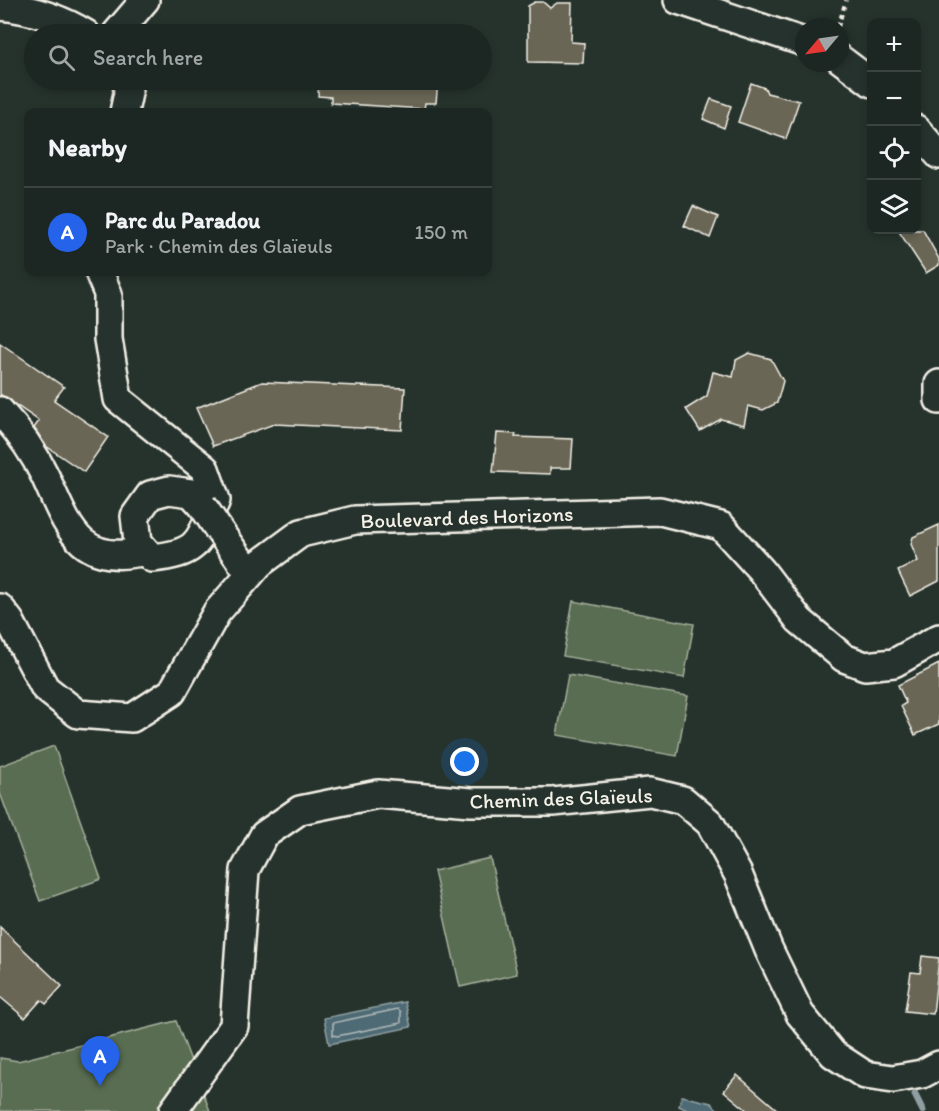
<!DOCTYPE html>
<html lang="en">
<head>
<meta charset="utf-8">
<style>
	:root { --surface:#1c2622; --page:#29322f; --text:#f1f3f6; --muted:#a0a5a5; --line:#3a4340; --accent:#2563eb }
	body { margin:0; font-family:Itim,sans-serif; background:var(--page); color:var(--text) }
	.controls { position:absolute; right:18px; top:18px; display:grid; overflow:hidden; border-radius:12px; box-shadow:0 3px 9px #0003 }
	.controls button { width:54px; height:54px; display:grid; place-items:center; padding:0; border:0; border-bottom:2px solid var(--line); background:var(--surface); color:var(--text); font:30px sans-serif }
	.compass { position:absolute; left:795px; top:18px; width:54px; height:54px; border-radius:50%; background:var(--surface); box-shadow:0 3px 9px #0003; rotate:241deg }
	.you { position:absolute; left:465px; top:762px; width:21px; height:21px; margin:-15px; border:4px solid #fff; border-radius:50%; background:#1a73e8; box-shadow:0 0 0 9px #1a73e833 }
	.badge { display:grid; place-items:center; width:39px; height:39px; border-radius:50%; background:var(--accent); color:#fff; font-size:20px; font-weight:700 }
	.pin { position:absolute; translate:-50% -50px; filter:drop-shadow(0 2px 3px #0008) }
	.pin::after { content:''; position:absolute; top:32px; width:21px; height:18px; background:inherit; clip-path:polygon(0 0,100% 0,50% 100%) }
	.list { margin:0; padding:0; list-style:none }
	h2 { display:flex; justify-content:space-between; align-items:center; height:78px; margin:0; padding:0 24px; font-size:26px }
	h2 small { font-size:20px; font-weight:400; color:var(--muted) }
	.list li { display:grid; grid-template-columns:39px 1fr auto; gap:18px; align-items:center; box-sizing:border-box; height:90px; padding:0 24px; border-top:2px solid var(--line) }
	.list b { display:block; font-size:22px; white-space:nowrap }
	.list p { margin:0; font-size:20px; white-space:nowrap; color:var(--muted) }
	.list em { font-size:20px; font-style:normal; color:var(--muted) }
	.icon { flex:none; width:33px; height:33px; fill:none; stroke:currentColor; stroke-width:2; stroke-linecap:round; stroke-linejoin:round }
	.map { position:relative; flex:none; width:939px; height:1111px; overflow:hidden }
	.search { position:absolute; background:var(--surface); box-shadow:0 3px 9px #0003; left:24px; top:24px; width:468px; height:66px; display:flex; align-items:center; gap:15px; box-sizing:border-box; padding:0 21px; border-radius:33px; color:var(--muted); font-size:22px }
	.panel { position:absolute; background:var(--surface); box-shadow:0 3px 9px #0003; left:24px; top:108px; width:468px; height:168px; border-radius:12px }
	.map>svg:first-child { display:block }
	.green { fill:#586d51; stroke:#a6af9c; stroke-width:1.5 }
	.water { fill:#4e6a74; stroke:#90a0a2; stroke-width:1.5 }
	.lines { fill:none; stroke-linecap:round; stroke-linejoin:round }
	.shore { stroke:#b2bbba; stroke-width:1.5 }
	.stream { stroke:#90a0a2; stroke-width:7 }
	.building { fill:#6b6654; stroke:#f4f1e8; stroke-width:1.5 }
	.minor-casing { stroke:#f4f1e8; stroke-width:32 }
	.path { stroke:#f4f1e8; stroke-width:4; stroke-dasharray:4.5 4.5; stroke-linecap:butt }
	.minor { stroke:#26332d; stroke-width:27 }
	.minor-bridge-casing { stroke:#f4f1e8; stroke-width:32; stroke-linecap:butt }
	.minor-bridge { stroke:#26332d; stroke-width:27 }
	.labels { text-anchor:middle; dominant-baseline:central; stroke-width:4.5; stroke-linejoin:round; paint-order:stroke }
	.street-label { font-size:21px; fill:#f4f1e8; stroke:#26332d }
</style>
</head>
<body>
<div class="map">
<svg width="939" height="1111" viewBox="0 0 939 1111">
	<rect width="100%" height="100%" fill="#26332d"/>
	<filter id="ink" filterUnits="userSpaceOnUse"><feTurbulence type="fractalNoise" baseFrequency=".0167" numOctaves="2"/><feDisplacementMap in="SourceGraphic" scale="12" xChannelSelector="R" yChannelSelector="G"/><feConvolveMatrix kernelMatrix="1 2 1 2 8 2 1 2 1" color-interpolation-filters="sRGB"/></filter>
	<g filter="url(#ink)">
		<g class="green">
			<polygon points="573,601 694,624 684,678 563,656"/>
			<polygon points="568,675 688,696 677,756 557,735"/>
			<polygon points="54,746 101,879 40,901 0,793 0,766"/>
			<polygon points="490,858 517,974 460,987 434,871"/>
			<polygon points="176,1021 210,1111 0,1111 0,1058 18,1061"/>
		</g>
		<g class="water">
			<polygon points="405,1002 411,1027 329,1044 324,1018"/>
			<polygon points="682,1096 711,1103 719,1111 689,1111 679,1106"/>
		</g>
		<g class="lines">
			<polygon class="shore" points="398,1009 401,1012 401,1023 337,1036 333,1035 333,1023"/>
			<polyline class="stream" points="915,1095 923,1111"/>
		</g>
		<g class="building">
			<polygon points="535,2 543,2 550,8 557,3 572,3 571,42 584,43 583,63 528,62 528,6"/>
			<polygon points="319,80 438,80 436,103 425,103 424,109 331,103 331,97 318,96"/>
			<polygon points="751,83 765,88 767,93 799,101 786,139 738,122"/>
			<polygon points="711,99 731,106 724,128 703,119"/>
			<polygon points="693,206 718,217 710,238 684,226"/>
			<polygon points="898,230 923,230 939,259 939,265 926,273"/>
			<polygon points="0,343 64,387 54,400 108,437 84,472 46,446 34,428 39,421 0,394"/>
			<polygon points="749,353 771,359 783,381 777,403 763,410 748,406 744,425 721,419 700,431 686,409 707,396 713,372 733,377 736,360"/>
			<polygon points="262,382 405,388 402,430 274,424 213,446 196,408"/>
			<polygon points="497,433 516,434 515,437 573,439 571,468 550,468 550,474 493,472"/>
			<polygon points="939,525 939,581 910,596 898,571 918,561 911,544 913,537"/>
			<polygon points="939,664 939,724 915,735 901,706 906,703 898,685"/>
			<polygon points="0,927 62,986 46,1004 41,1000 25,1018 0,997"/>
			<polygon points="922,956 939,958 933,1014 905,1011 911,972 920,973"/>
			<polygon points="737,1075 779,1111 748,1111 724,1091"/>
		</g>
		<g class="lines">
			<defs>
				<g id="minor">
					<polyline points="678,0 804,42"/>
					<path d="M0,6C31,9 60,18 86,34"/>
					<polyline points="116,34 145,0"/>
					<polyline points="840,59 872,83"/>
					<polyline points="124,112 128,93 127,80"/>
					<polyline points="916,129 939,155"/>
					<path d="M99,272L108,294V339L118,399L205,469L216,500C199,542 200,553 152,558L138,542L135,516L150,495L169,490L191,493L202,505"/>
					<polyline points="939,384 939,400"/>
					<path d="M0,411C17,429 34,453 45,476C68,526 78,567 145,551"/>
					<polyline points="225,539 250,574"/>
					<polyline points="0,608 10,621 45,688 78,714 132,718 172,692 217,612 259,564 301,533 355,520 660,511 721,526 761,570 799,620 844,658 865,666 894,663 939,638"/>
					<polyline points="173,1111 234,1026 245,870 264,835 300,810 378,794 471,802 553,802 650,792 683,800 710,823 738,874 769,950 800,1014 833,1054 865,1075 893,1079 922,1074 939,1065"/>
				</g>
			</defs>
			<use href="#minor" class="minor-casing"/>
			<polyline class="path" points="838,27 846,0"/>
			<use href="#minor" class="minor"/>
			<defs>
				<polyline id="minor-bridge" points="202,505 225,539"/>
			</defs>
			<use href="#minor-bridge" class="minor-bridge-casing"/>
			<use href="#minor-bridge" class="minor-bridge"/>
		</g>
	</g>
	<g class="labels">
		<g class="street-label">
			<text transform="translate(467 517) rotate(-2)">Boulevard des Horizons</text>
			<text transform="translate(561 798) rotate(-2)">Chemin des Glaïeuls</text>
		</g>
	</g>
</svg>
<div class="controls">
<button>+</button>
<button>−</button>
<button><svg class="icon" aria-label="locate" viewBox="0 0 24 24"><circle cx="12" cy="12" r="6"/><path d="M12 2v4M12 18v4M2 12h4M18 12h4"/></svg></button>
<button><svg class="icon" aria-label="layers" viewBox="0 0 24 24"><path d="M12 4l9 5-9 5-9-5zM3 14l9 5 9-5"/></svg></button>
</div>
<svg class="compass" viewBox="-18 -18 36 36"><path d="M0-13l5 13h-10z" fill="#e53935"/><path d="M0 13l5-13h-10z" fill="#a0a5a5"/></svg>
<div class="you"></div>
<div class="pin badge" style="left:100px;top:1086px">A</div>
<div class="search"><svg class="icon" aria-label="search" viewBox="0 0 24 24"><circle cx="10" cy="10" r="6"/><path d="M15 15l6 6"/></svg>Search here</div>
<section class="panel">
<h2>Nearby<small></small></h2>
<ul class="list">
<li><span class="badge">A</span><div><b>Parc du Paradou</b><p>Park · Chemin des Glaïeuls</p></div><em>150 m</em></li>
</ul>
</section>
</div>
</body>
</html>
